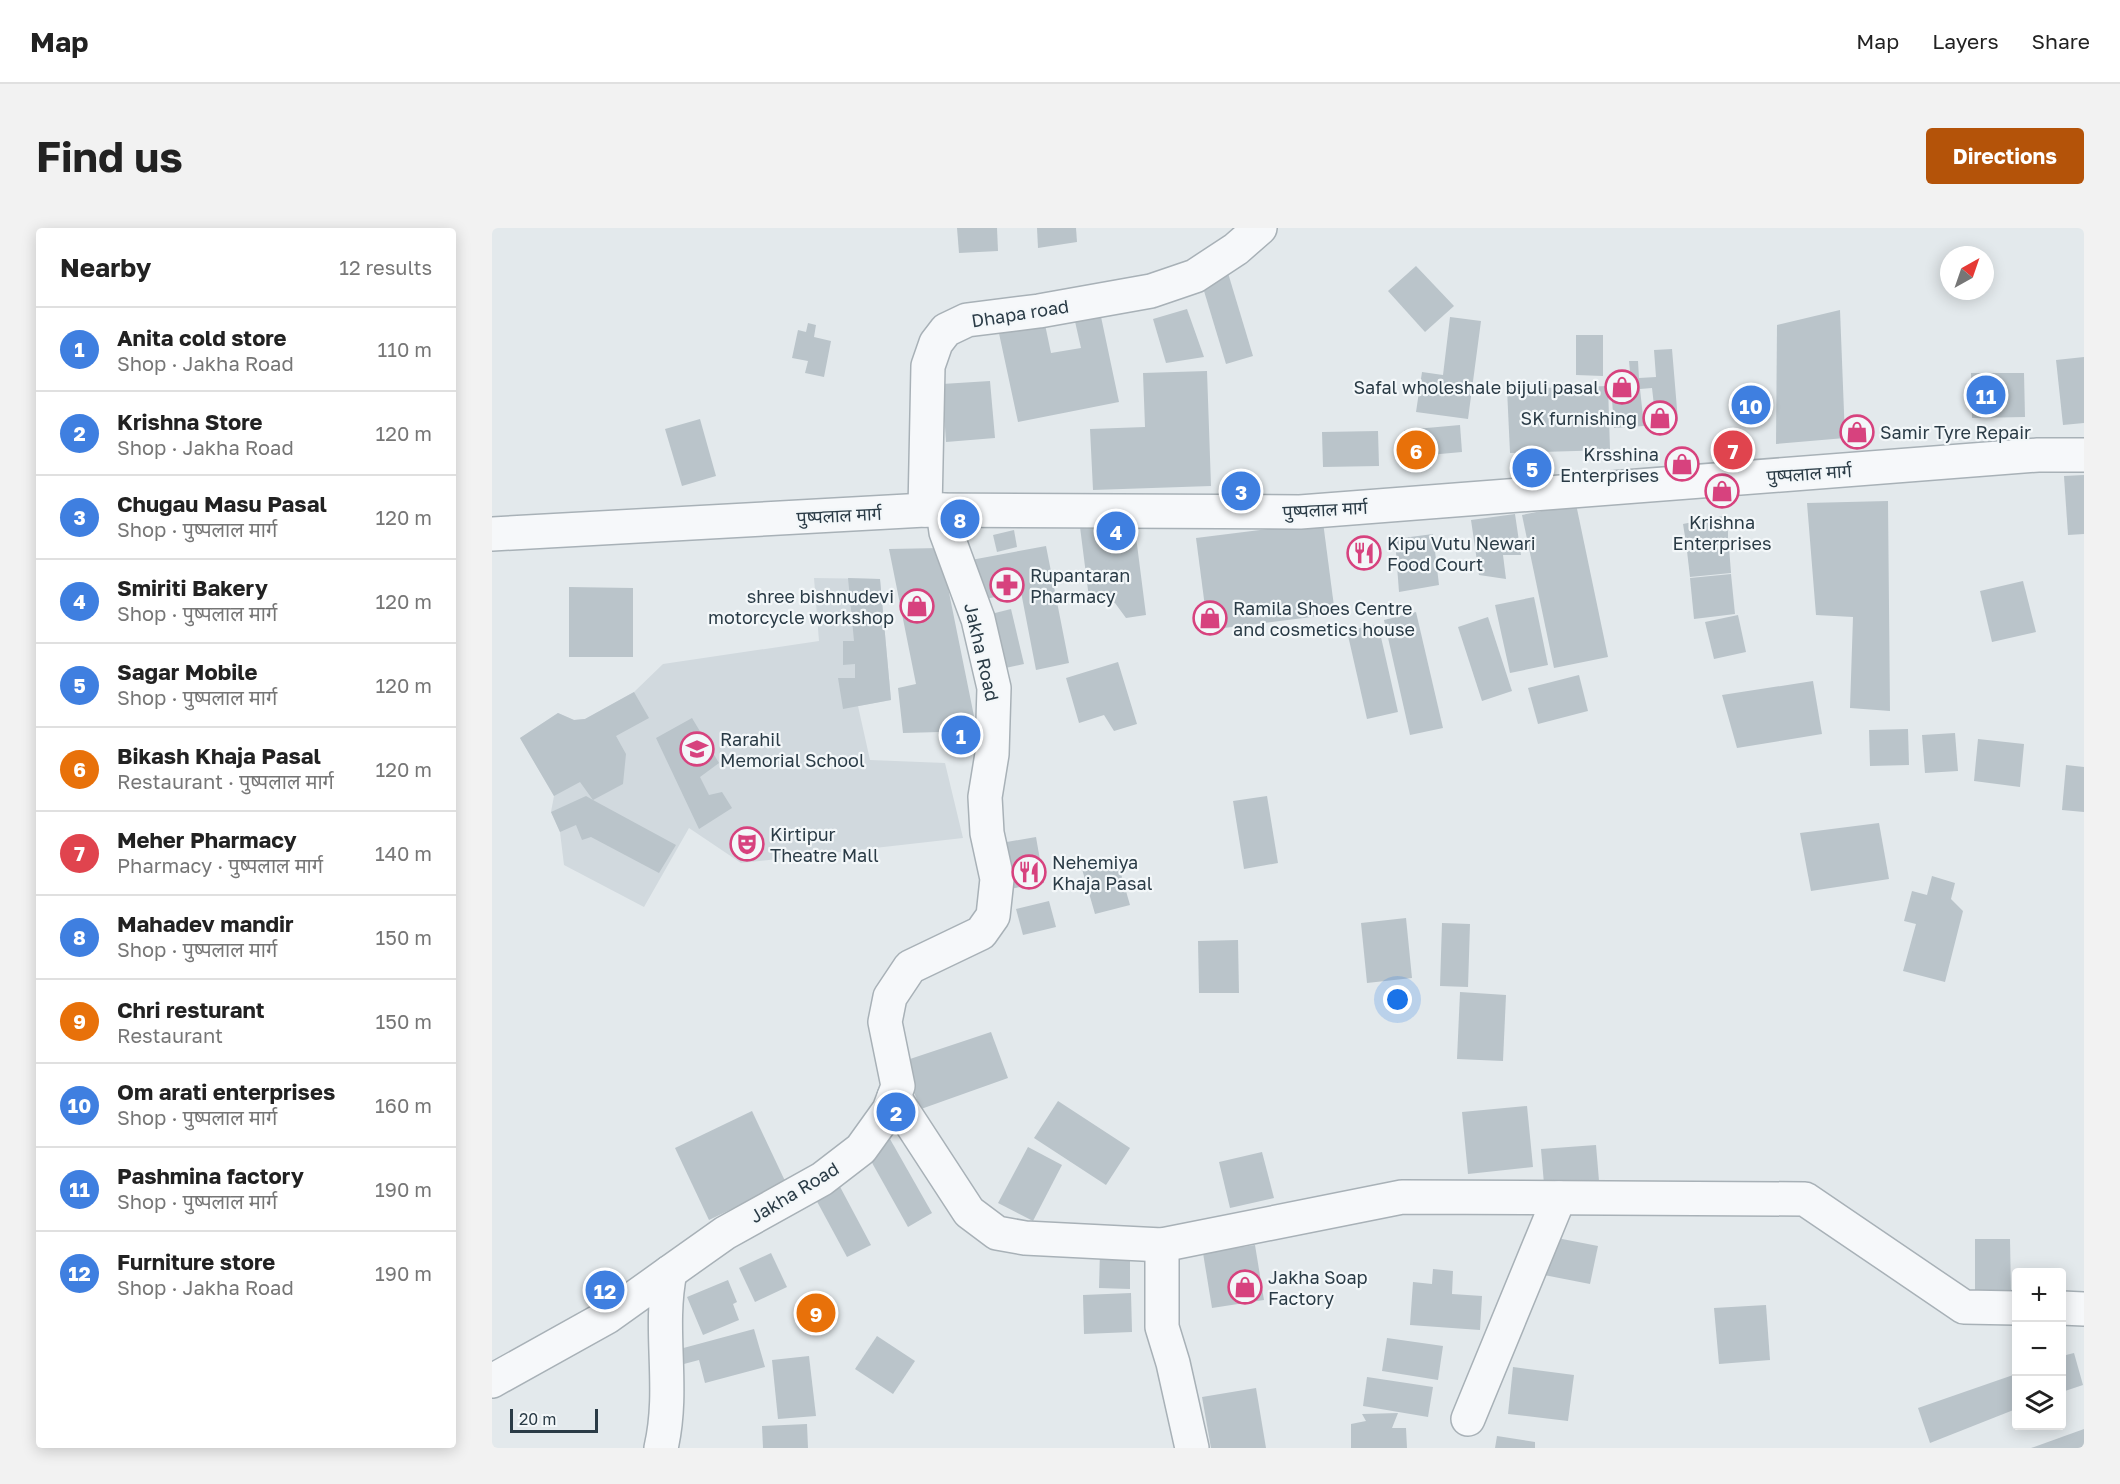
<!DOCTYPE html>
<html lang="en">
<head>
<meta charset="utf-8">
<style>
	:root { --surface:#fff; --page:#f2f2f2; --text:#222; --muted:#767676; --line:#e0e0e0; --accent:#b45309 }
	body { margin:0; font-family:"Golos Text","Noto Sans Devanagari",sans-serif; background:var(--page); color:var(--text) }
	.controls { position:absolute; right:18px; bottom:18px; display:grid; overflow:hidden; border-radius:6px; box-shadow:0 3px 15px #0003 }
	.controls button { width:54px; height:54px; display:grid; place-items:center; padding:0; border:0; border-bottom:2px solid var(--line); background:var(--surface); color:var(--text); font:30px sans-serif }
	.compass { position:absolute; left:1448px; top:18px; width:54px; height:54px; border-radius:50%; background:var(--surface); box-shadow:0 3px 15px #0003; rotate:40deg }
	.scale { position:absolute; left:18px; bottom:15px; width:88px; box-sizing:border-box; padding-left:6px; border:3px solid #2a3b46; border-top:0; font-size:16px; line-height:21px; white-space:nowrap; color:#2a3b46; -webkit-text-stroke:4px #f3f7f9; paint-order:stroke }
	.you { position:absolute; left:906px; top:772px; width:21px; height:21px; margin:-15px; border:4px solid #fff; border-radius:50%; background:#1a73e8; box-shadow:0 0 0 9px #1a73e833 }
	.badge { display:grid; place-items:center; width:39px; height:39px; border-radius:50%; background:var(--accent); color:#fff; font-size:20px; font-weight:700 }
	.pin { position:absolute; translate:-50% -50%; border:3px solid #fff; box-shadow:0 2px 6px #0006 }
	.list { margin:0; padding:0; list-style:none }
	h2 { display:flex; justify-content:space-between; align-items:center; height:78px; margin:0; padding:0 24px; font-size:26px }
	h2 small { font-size:20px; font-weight:400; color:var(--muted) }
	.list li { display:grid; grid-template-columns:39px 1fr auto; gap:18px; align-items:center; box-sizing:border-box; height:84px; padding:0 24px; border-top:2px solid var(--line) }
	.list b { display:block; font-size:22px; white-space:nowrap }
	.list p { margin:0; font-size:20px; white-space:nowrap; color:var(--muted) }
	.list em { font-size:20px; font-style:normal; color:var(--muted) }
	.icon { flex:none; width:33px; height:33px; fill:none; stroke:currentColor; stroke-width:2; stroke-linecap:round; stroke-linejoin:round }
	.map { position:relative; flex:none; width:1592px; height:1220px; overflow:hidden; border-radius:6px }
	header { display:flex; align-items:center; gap:36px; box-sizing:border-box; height:84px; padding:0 30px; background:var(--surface); border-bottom:2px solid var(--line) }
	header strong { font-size:28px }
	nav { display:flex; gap:33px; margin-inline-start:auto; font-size:21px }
	.intro { display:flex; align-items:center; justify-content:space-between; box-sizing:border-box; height:144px; padding:0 36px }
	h1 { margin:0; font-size:42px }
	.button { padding:15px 27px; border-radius:6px; background:var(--accent); color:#fff; font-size:21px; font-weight:700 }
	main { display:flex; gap:36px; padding:0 36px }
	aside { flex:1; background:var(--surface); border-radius:6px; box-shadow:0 3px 15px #0003 }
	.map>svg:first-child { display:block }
	.built { fill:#d1d9de }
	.building { fill:#bac4ca }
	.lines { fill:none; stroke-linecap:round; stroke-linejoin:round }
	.minor-casing { stroke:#a8b1b7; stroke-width:36 }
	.minor { stroke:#f6f8fa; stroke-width:33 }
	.labels { text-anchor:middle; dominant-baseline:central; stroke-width:4.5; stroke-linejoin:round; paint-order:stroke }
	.street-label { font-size:18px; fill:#2a3b46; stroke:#f3f7f9 }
	.poi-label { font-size:18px; fill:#2a3b46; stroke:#f3f7f9; text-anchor:start }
</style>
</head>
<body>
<header>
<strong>Map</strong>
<nav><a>Map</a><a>Layers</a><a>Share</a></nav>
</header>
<div class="intro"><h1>Find us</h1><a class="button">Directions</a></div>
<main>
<aside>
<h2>Nearby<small>12 results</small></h2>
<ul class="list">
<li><span class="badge" style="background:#3f7fe0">1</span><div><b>Anita cold store</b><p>Shop · Jakha Road</p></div><em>110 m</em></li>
<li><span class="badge" style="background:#3f7fe0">2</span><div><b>Krishna Store</b><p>Shop · Jakha Road</p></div><em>120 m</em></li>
<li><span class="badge" style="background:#3f7fe0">3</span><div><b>Chugau Masu Pasal</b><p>Shop · पुष्पलाल मार्ग</p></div><em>120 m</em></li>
<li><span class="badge" style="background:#3f7fe0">4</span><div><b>Smiriti Bakery</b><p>Shop · पुष्पलाल मार्ग</p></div><em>120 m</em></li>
<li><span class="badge" style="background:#3f7fe0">5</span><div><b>Sagar Mobile</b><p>Shop · पुष्पलाल मार्ग</p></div><em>120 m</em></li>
<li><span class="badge" style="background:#e8710a">6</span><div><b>Bikash Khaja Pasal</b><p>Restaurant · पुष्पलाल मार्ग</p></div><em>120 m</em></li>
<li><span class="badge" style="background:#e0444e">7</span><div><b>Meher Pharmacy</b><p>Pharmacy · पुष्पलाल मार्ग</p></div><em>140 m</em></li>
<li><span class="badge" style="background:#3f7fe0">8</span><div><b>Mahadev mandir</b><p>Shop · पुष्पलाल मार्ग</p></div><em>150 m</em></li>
<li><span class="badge" style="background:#e8710a">9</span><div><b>Chri resturant</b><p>Restaurant</p></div><em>150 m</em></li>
<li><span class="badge" style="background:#3f7fe0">10</span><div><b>Om arati enterprises</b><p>Shop · पुष्पलाल मार्ग</p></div><em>160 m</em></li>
<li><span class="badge" style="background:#3f7fe0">11</span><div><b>Pashmina factory</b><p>Shop · पुष्पलाल मार्ग</p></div><em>190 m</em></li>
<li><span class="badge" style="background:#3f7fe0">12</span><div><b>Furniture store</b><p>Shop · Jakha Road</p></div><em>190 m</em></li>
</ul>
</aside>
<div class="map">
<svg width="1592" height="1220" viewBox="0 0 1592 1220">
	<rect width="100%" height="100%" fill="#e3e9ec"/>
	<polygon class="built" points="322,350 388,351 399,472 366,478 378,532 453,535 471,610 249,635 197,600 152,679 72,637 68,604 59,584 62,568 28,510 66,485 82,492 93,491 142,464 171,436 327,413"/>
	<g class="building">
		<polygon points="465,0 505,0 506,23 467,25"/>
		<polygon points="545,0 584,0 585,14 546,20"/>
		<polygon points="924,38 962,78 933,104 896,63"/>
		<polygon points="736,45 761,128 734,136 709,53"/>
		<polygon points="695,81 712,129 674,135 661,91"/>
		<polygon points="1348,82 1353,210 1284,216 1285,97"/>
		<polygon points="608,84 627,174 526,194 505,96 551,87 559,125 589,120 582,89"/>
		<polygon points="958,89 989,93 976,191 924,184 930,144 951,147"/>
		<polygon points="316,95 324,97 322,109 339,113 332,149 313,145 316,133 300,130 306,102 314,104"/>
		<polygon points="1084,107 1111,107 1111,148 1084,147"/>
		<polygon points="1180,121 1186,193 1164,195 1160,160 1148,161 1152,198 1122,200 1119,157 1139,155 1137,133 1146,133 1147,150 1164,149 1162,122"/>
		<polygon points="1592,129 1592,195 1571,197 1564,132"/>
		<polygon points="715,143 719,258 601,262 598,201 653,199 651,145"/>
		<polygon points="1479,145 1532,145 1533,189 1480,190"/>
		<polygon points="498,153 503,210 454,214 450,156"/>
		<polygon points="1116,158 1118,222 1018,225 1015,161"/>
		<polygon points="208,191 224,248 190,258 173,201"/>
		<polygon points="968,197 970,224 915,229 912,202"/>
		<polygon points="886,203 887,238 831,239 830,204"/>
		<polygon points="1592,247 1592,306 1576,307 1572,248"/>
		<polygon points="1396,273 1398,483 1358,480 1361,389 1324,387 1315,275"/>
		<polygon points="1084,276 1116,429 1062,440 1030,287"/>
		<polygon points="1023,286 1029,327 1011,327 1014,351 987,347 979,292"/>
		<polygon points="1236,287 1236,316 1195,321 1191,296"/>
		<polygon points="642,293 654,387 634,390 623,375 597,370 588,299"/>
		<polygon points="831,294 843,386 716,402 704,310"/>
		<polygon points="522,302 525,319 505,324 501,307"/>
		<polygon points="941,306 947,357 907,364 903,311"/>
		<polygon points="554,318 577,435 544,442 529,364 488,372 479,332"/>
		<polygon points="1237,319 1239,345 1198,349 1195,323"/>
		<polygon points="448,320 485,503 411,505 406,460 424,456 397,321"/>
		<polygon points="1239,346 1243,386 1202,391 1198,350"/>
		<polygon points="356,350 388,351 399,472 351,481 346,450 363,450 363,436 351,437 351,413 362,413"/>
		<polygon points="1531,353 1544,404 1500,414 1488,363"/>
		<polygon points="77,359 141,360 141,429 77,429"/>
		<polygon points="1042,369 1056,437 1018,445 1003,377"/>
		<polygon points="519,381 532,436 509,441 495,387"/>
		<polygon points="924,384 951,500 918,507 892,392"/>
		<polygon points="1246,387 1254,424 1222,431 1213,394"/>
		<polygon points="996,389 1020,463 990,473 966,399"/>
		<polygon points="886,396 906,484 875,491 855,403"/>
		<polygon points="626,434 645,496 622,503 612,487 587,495 574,450"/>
		<polygon points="1087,447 1096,483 1046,496 1036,460"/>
		<polygon points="1321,453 1330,506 1245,520 1230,467"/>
		<polygon points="142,464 157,490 124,508 134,526 131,556 101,572 184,617 167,645 99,609 90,612 84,597 68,604 59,584 94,568 101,572 88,554 62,568 28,510 66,485 82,492 93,491"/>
		<polygon points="200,490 227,535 208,549 217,567 230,564 240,580 207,601 164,510"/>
		<polygon points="1416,501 1417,537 1378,538 1377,502"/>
		<polygon points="1463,505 1466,543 1433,545 1430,507"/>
		<polygon points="1486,511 1532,516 1528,559 1482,553"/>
		<polygon points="1574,537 1592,539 1592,584 1570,582"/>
		<polygon points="775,568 786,635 752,641 741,573"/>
		<polygon points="1387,595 1397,651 1319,663 1308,605"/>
		<polygon points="544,609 552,655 517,661 509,615"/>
		<polygon points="625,632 638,677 603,686 590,641"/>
		<polygon points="1440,648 1463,655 1459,671 1471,683 1453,754 1411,743 1424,696 1412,693 1420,663 1435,667"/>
		<polygon points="557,673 564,699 531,707 524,681"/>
		<polygon points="914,690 920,750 875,755 869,695"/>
		<polygon points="950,695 978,696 976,759 948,758"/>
		<polygon points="746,712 747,765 707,765 706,713"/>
		<polygon points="968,764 1014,767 1011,833 965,831"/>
		<polygon points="499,804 516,850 429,881 409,834"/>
		<polygon points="566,873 638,920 614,957 542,910"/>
		<polygon points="1035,878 1041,939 976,946 970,884"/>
		<polygon points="260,883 294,955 217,992 183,920"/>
		<polygon points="398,911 440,985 416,999 374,924"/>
		<polygon points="1104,917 1107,953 1052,956 1049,921"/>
		<polygon points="536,919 570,937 541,993 506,975"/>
		<polygon points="770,924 782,970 738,980 727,934"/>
		<polygon points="346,955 379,1017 355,1029 322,968"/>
		<polygon points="1060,1009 1106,1018 1098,1056 1052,1047"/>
		<polygon points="1483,1011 1518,1011 1519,1064 1483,1065"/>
		<polygon points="763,1017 772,1072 720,1080 711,1025"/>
		<polygon points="608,1023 638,1026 638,1061 607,1060"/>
		<polygon points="279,1025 295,1059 263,1074 247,1040"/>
		<polygon points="941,1041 961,1043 960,1066 990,1068 988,1102 918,1097 921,1054 940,1056"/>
		<polygon points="236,1052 245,1074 241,1076 247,1092 211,1107 195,1069"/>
		<polygon points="639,1065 640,1104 592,1106 591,1067"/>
		<polygon points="1274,1077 1278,1132 1227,1136 1222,1080"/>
		<polygon points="262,1101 273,1139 213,1155 207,1132 188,1137 184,1122"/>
		<polygon points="385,1108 423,1133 401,1166 363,1141"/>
		<polygon points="895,1110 951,1118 946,1152 890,1143"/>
		<polygon points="1582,1125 1591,1157 1570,1164 1570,1128"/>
		<polygon points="317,1128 324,1188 286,1191 280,1132"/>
		<polygon points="1021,1139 1082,1147 1076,1193 1016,1186"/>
		<polygon points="1524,1146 1524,1181 1438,1215 1426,1180"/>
		<polygon points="875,1149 941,1159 936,1189 871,1178"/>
		<polygon points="764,1160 774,1220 719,1220 710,1169"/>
		<polygon points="906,1185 900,1200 914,1200 915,1220 859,1220 859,1196 874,1193 870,1186"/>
		<polygon points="315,1196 316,1220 271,1220 270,1198"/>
		<polygon points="1592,1201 1592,1220 1539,1220"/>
		<polygon points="1005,1208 1043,1214 1043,1220 1003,1220"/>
	</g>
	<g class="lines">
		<defs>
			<g id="minor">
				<polyline points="433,282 436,138 444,115 454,102 475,92 547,83 659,63 703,48 744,21 768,0"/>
				<polyline points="0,306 433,282 808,284 1546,227 1592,227"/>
				<polyline points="402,869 477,984 505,1005 533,1010 670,1017 910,969 1313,971 1472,1079 1524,1080"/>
				<polyline points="670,1017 670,1099 681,1135 700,1220"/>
				<polyline points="178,1044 233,1005 330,951 369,921 397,882 406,858 393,794 398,769 418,739 489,705 501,688 505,651 495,605 493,569 500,526 502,460 486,391 454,304 451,282"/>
				<polyline points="1570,1080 1592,1081"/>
				<path d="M0,1153L115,1089L178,1044C166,1103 183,1159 169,1220"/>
				<polyline points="976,1191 1067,970"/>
			</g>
		</defs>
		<use href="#minor" class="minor-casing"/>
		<use href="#minor" class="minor"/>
	</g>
	<defs>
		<symbol id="shop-ring" viewBox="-11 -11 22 22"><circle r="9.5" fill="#f3f7f9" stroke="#d7427e" stroke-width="1.5"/><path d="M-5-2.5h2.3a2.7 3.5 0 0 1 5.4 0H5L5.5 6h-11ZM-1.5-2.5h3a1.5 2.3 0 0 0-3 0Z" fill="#d7427e"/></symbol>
		<symbol id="restaurant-ring" viewBox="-11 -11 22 22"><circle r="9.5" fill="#f3f7f9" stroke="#d7427e" stroke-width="1.5"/><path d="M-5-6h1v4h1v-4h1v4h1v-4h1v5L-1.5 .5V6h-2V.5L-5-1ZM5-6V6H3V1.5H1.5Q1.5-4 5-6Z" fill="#d7427e"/></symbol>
		<symbol id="pharmacy-ring" viewBox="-11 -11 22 22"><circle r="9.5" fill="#f3f7f9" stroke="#d7427e" stroke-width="1.5"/><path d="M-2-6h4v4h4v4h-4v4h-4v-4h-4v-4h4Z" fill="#d7427e"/></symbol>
		<symbol id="school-ring" viewBox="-11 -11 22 22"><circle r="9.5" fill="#f3f7f9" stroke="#d7427e" stroke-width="1.5"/><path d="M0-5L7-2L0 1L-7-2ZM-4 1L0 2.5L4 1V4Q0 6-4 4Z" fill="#d7427e"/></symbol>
		<symbol id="theatre-ring" viewBox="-11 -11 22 22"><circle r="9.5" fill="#f3f7f9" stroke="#d7427e" stroke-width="1.5"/><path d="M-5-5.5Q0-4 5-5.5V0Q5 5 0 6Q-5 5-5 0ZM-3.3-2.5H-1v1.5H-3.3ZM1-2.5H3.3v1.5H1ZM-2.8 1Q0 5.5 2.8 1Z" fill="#d7427e"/></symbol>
	</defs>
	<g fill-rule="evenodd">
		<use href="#shop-ring" x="1111" y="140" width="38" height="38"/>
		<use href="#shop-ring" x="1149" y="171" width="38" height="38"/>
		<use href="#shop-ring" x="1346" y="185" width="38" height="38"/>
		<use href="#shop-ring" x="1171" y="217" width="38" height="38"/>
		<use href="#shop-ring" x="1211" y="244" width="38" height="38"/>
		<use href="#restaurant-ring" x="853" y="306" width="38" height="38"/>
		<use href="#pharmacy-ring" x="496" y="338" width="38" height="38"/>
		<use href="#shop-ring" x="406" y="359" width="38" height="38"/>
		<use href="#shop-ring" x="699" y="371" width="38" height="38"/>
		<use href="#school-ring" x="186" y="502" width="38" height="38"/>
		<use href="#theatre-ring" x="236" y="597" width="38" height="38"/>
		<use href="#restaurant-ring" x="518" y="625" width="38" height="38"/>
		<use href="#shop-ring" x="734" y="1040" width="38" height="38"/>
	</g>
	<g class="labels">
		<g class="street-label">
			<text transform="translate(528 85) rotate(-9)">Dhapa road</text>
			<text transform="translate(1317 245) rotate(-4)">पुष्पलाल मार्ग</text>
			<text transform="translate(833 281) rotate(-3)">पुष्पलाल मार्ग</text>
			<text transform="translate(347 287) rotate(-3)">पुष्पलाल मार्ग</text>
			<text transform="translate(490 424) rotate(77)">Jakha Road</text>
			<text transform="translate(302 964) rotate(-31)">Jakha Road</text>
		</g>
		<g class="poi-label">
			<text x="1107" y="159" text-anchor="end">Safal wholeshale bijuli pasal</text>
			<text x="1145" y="190" text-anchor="end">SK furnishing</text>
			<text x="1388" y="204">Samir Tyre Repair</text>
			<text x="1167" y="226" text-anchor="end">Krsshina<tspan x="1167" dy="21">Enterprises</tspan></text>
			<text x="1230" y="294" text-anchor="middle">Krishna<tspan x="1230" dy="21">Enterprises</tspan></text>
			<text x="895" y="315">Kipu Vutu Newari<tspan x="895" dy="21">Food Court</tspan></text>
			<text x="538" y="347">Rupantaran<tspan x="538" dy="21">Pharmacy</tspan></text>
			<text x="402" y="368" text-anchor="end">shree bishnudevi<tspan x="402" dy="21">motorcycle workshop</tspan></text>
			<text x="741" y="380">Ramila Shoes Centre<tspan x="741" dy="21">and cosmetics house</tspan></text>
			<text x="228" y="511">Rarahil<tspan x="228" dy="21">Memorial School</tspan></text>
			<text x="278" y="606">Kirtipur<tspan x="278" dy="21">Theatre Mall</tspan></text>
			<text x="560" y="634">Nehemiya<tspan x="560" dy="21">Khaja Pasal</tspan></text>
			<text x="776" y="1049">Jakha Soap<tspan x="776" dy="21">Factory</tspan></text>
		</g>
	</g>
</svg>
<div class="controls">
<button>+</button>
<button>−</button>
<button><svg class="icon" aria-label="layers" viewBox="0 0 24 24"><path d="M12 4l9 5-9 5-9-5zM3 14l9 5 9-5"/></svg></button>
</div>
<svg class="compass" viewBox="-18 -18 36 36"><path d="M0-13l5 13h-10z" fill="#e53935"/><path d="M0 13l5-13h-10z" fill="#767676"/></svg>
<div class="scale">20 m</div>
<div class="you"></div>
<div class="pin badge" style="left:469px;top:507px;background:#3f7fe0">1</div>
<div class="pin badge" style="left:404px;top:884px;background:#3f7fe0">2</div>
<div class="pin badge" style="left:749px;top:263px;background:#3f7fe0">3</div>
<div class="pin badge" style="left:624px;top:303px;background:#3f7fe0">4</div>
<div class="pin badge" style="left:1040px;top:240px;background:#3f7fe0">5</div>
<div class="pin badge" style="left:924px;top:222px;background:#e8710a">6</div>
<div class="pin badge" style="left:1241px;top:222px;background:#e0444e">7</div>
<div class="pin badge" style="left:468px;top:291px;background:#3f7fe0">8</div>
<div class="pin badge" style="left:324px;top:1085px;background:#e8710a">9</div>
<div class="pin badge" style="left:1259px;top:177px;background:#3f7fe0">10</div>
<div class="pin badge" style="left:1494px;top:167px;background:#3f7fe0">11</div>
<div class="pin badge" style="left:113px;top:1062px;background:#3f7fe0">12</div>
</div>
</main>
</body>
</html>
